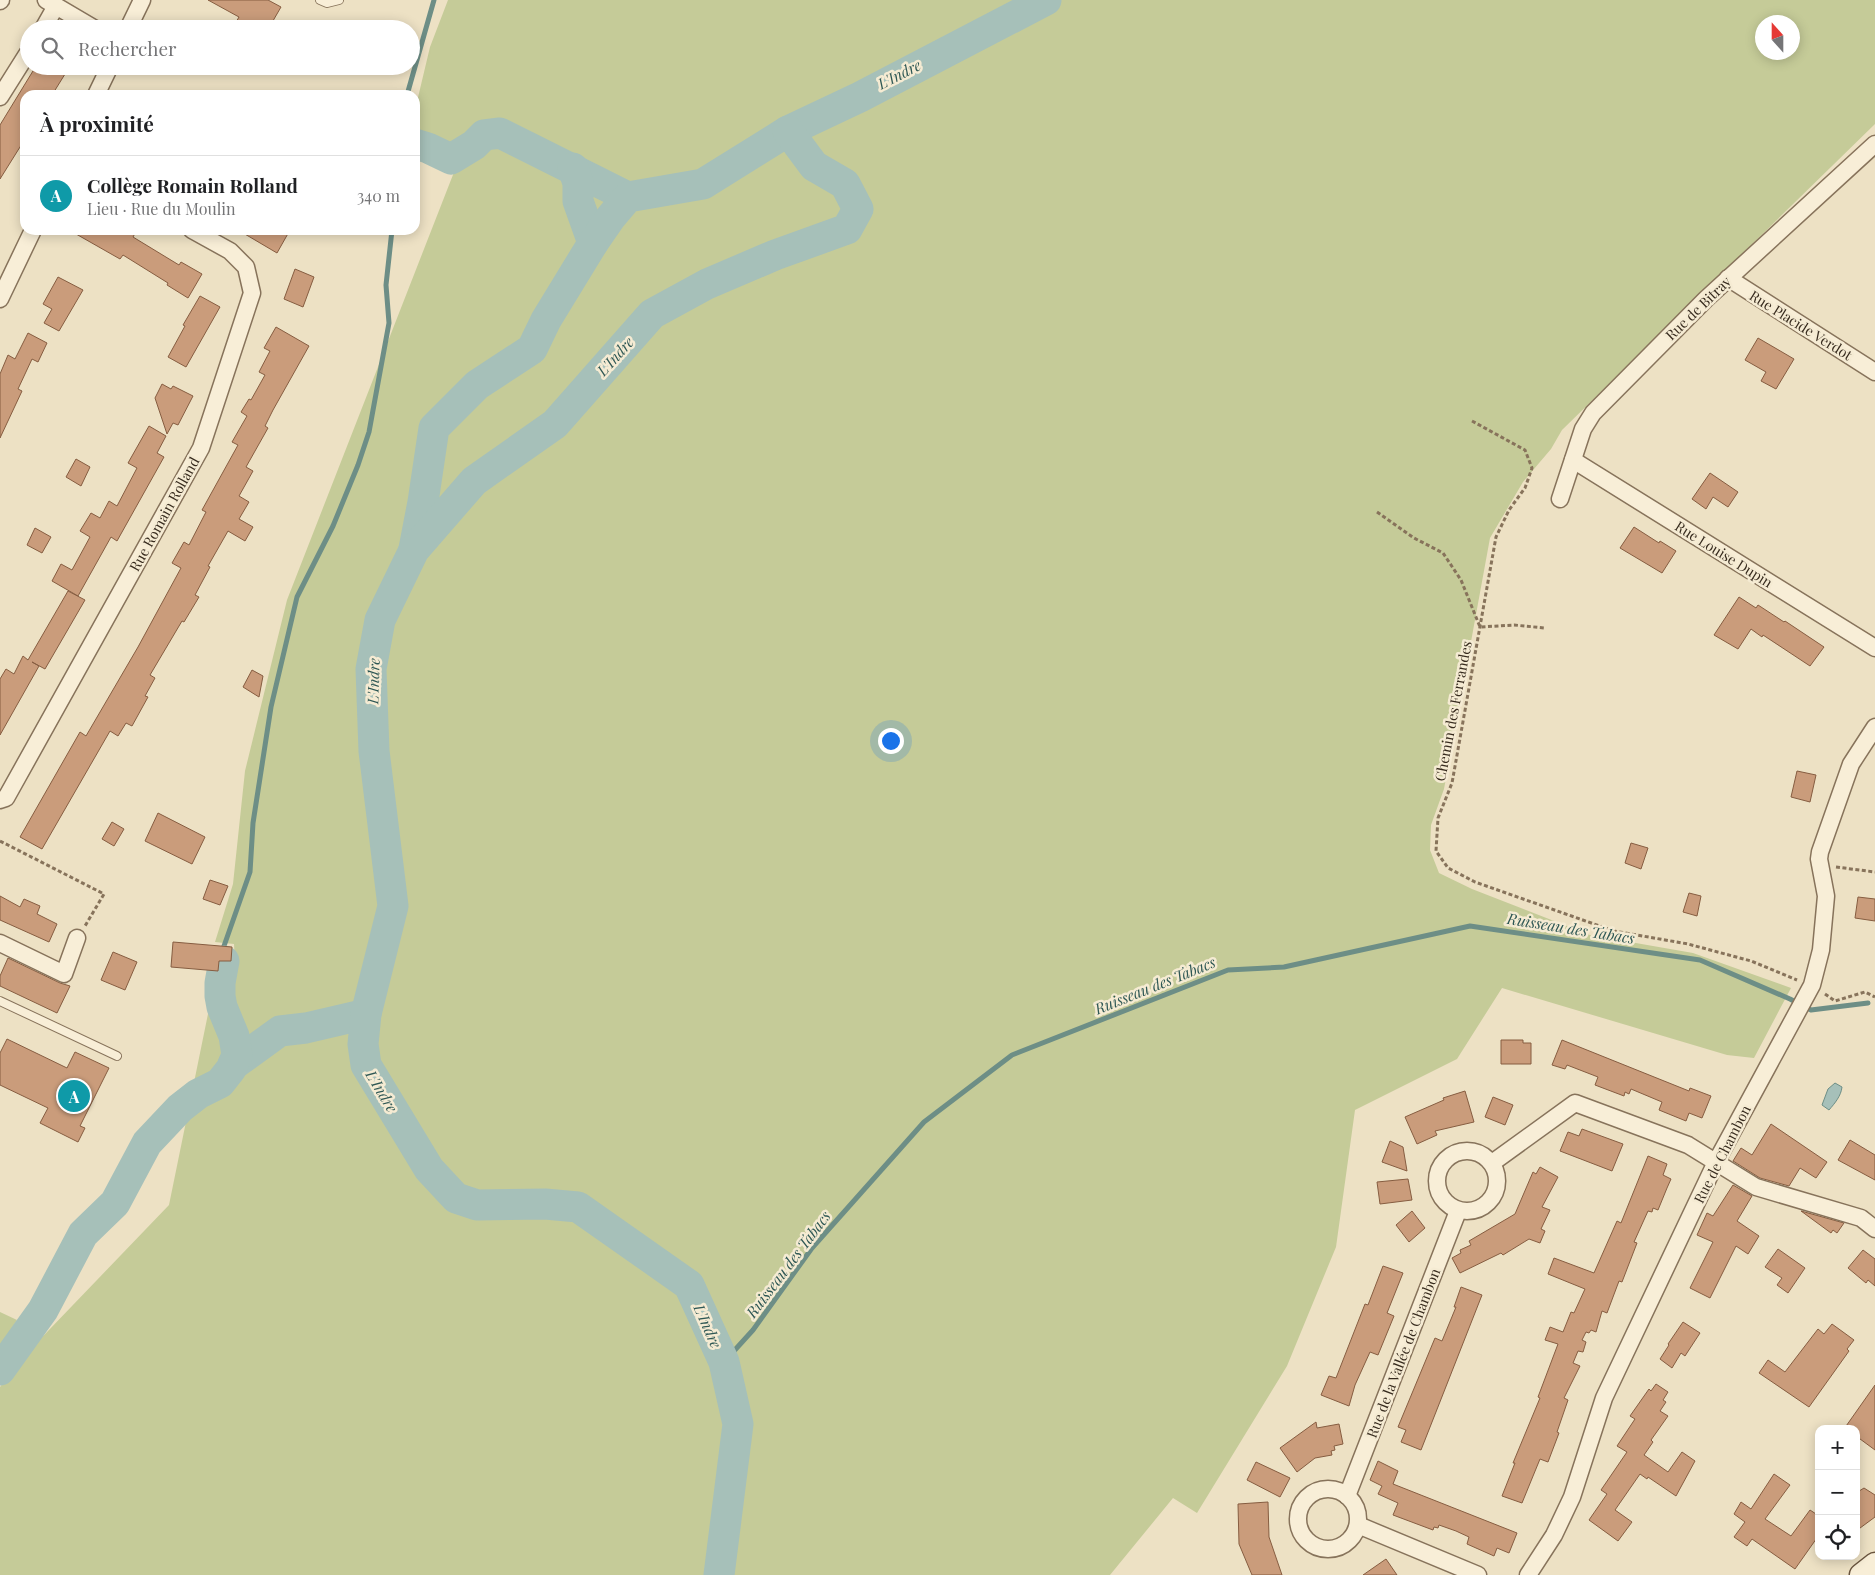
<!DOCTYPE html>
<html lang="fr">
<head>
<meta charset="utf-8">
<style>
	:root { --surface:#fff; --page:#f6f6f6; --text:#202124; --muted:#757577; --line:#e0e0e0; --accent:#952c2c }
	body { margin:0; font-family:"Playfair Display",serif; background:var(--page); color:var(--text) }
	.controls { position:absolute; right:15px; bottom:15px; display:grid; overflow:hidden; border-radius:10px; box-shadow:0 2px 12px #0003 }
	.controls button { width:45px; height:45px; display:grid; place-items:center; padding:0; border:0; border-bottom:1px solid var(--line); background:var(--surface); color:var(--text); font:25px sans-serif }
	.compass { position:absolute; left:1755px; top:15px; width:45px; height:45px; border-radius:50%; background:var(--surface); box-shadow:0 2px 12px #0003; rotate:339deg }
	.you { position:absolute; left:890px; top:740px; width:18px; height:18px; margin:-12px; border:4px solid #fff; border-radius:50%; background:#1a73e8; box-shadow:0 0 0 8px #1a73e833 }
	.badge { display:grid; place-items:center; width:32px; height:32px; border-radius:50%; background:var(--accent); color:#fff; font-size:16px; font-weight:700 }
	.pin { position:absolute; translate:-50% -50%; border:2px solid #fff; box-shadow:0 1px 5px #0006 }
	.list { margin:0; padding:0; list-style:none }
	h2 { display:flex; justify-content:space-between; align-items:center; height:65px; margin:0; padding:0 20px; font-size:21px }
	h2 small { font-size:16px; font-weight:400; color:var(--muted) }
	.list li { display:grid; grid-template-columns:32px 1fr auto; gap:15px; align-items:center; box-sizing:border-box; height:80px; padding:0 20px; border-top:1px solid var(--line) }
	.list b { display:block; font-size:19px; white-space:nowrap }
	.list p { margin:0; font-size:16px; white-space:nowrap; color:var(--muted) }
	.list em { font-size:16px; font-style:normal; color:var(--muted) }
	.icon { flex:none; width:28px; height:28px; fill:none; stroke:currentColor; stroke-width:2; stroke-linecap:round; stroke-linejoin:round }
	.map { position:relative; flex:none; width:1875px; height:1575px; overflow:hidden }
	.search { position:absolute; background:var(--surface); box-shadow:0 2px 12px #0003; left:20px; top:20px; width:400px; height:55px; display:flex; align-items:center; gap:12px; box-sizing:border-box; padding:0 18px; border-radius:28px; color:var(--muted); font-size:19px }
	.panel { position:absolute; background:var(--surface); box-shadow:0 2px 12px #0003; left:20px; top:90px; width:400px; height:145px; border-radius:15px }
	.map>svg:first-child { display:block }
	.green { fill:#c5cb98; fill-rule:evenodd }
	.water { fill:#a6c0b9; stroke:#6d8e86 }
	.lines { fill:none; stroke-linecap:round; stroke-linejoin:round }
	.stream { stroke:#6d8e86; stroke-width:5 }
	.river { stroke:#a6c0b9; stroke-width:31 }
	.building { fill:#ca9c7b; stroke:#865d41 }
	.service-casing { stroke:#87735b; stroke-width:10 }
	.minor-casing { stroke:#87735b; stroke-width:19 }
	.secondary-casing { stroke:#69543e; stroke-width:25 }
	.path { stroke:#87735b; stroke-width:3; stroke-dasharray:4 2.5; stroke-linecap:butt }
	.service { stroke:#f8eed7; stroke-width:8 }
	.minor { stroke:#f8eed7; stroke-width:16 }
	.secondary { stroke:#f8eed7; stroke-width:22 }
	.labels { text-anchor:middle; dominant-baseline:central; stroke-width:5; stroke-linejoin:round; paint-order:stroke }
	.street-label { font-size:14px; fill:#372b1e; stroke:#f5ebd3 }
	.water-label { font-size:15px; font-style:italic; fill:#2e5754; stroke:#f5ebd3 }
</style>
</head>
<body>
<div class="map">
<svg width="1875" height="1575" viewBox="0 0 1875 1575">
	<rect width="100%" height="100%" fill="#ede1c4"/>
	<g class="green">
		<path d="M448,0H1875V124L1562,430L1551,449L1523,482L1490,538L1444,789L1431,825L1430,850L1439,873L1472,889L1590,935L1693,953L1791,988L1754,1058L1727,1055L1502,988L1457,1059L1355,1110L1336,1247L1287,1366L1197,1513L1173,1498L1110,1575H0V1387L24,1356L169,1205L209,1009L210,974H220L221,964L235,963L234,944L215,942L233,884L245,771L287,600L465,144L451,149L432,145L416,137L415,110L430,47ZM1762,22H1792V52H1762Z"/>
		<polygon points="0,1312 17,1320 0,1347"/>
	</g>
	<path class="water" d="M1835,1083L1842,1087C1841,1096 1835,1103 1829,1110L1822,1105L1828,1089Z"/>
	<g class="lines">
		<g class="stream">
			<polyline points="407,95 434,0"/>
			<polyline points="224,946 250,872 253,823 271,707 297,597 333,526 358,465 369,432 389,323 386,285 392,230"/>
			<polyline points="724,1362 753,1330 812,1248 924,1122 1012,1055 1228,970 1284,967 1470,926 1700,960 1790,999 1811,1010 1868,1003"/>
		</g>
		<g class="river">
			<polyline points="415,144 428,148 451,159 474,145 484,135 500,133 628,197"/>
			<polyline points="573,168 578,183 578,201 593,243"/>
			<polyline points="414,549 423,502 434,428 477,385 532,349 546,320 593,243 611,217 628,197 703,184 788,131 860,97 1046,0"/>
			<polyline points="233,1065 280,1031 306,1028 366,1014"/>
			<polyline points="0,1370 43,1310 83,1234 115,1203 147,1143 180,1108 198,1094 220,1083 231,1069 237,1055 234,1036 222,1007 220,996 220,983 224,961"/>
			<polyline points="719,1575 738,1424 724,1362 689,1285 578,1207 545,1204 477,1205 456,1198 429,1169 366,1065 363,1044 366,1014 393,906 374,751 371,669 380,620 414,550 474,481 555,424 652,314 707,284 775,255 847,229 858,209 845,184 814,166 788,131"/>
		</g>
	</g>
	<g class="building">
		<polygon points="208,0 268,0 281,7 270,26 262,22 258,29 232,29 239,17"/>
		<polygon points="36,66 70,66 52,95 25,95 25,139 0,179 0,125"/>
		<polygon points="69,230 137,230 133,237 179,265 181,262 202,274 188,298 167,285 168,283 123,255 120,259"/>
		<polygon points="238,230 290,230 277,253"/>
		<polygon points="295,269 314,277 303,307 284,299"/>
		<polygon points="58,277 83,290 59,331 44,323 52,309 43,304"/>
		<polygon points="200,296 220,307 186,367 168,357 185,326 183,325"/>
		<polygon points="276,327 309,346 273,410 265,426 268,428 246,467 253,471 239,496 249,502 239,519 253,527 245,541 228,531 208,566 210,567 195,595 199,597 184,622 182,621 150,675 155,678 145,696 148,697 132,726 126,723 118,736 110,731 42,849 20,837 80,732 86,736 138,647 181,568 172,563 184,542 189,545 206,512 202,510 238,445 232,442 247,416 241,412 249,399 251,400 265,375 259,372 270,351 264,348"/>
		<polygon points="28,333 47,343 38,362 32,359 18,389 22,391 0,438 0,374 8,355 15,359"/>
		<polygon points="1758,338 1794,359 1776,389 1761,381 1766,372 1745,360"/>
		<polygon points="162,384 171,389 173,386 193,396 178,425 173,423 167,434 155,398"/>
		<polygon points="149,426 166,436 157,453 164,457 117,541 111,537 78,596 52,581 61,564 72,570 90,537 80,531 91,513 100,518 109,501 117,506 137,468 128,463"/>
		<polygon points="76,459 90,467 81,486 66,477"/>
		<polygon points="1710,473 1738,492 1728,507 1713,497 1706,509 1692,499"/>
		<polygon points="1634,527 1659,543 1660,541 1676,551 1662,573 1620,548"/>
		<polygon points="35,528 51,537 42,553 27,545"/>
		<polygon points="68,591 85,600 45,669 32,662 39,666 0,735 0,679 6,669 14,674 23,656 28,660"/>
		<polygon points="1739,597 1756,608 1758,605 1784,622 1785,621 1824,647 1810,666 1763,635 1762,637 1751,629 1738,649 1714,635"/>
		<polygon points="252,670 263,676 259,697 243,687"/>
		<polygon points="1797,771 1816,775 1810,802 1791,797"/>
		<polygon points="158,813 205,837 192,864 145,841"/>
		<polygon points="112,822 124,829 114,846 102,839"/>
		<polygon points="1631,843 1648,848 1641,869 1625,863"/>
		<polygon points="210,880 228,886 220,905 203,899"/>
		<polygon points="1689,893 1701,896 1697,916 1683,912"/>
		<polygon points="0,896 20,907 24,899 40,906 37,914 57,924 49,942 0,920"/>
		<polygon points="1858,897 1875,899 1875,921 1855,918"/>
		<polygon points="173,942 232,947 231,961 219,961 218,971 171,967"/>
		<polygon points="113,952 137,962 125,990 101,980"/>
		<polygon points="8,958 60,983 70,986 57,1013 0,986 0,976"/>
		<polygon points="7,1039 67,1068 75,1052 109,1068 80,1126 85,1128 78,1142 40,1123 48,1108 0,1085 0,1053"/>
		<polygon points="1501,1040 1523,1040 1523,1043 1531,1043 1531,1064 1501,1064"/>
		<polygon points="1562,1040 1689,1091 1690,1088 1711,1096 1702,1118 1689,1113 1686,1121 1659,1110 1662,1102 1631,1089 1629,1094 1625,1092 1624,1096 1595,1085 1598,1077 1567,1065 1565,1069 1552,1065"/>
		<polygon points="1465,1091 1474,1122 1435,1131 1437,1135 1417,1144 1405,1117 1444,1100 1443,1098"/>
		<polygon points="1493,1097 1513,1105 1505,1125 1485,1117"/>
		<polygon points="1771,1124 1827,1162 1816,1178 1800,1168 1789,1186 1760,1178 1733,1161 1741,1148 1752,1155"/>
		<polygon points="1582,1129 1623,1144 1612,1171 1560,1151 1568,1132 1579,1136"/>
		<polygon points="1850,1140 1875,1155 1875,1180 1838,1160"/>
		<polygon points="1390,1141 1403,1147 1407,1171 1382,1162"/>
		<polygon points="1648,1156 1667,1164 1663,1175 1671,1179 1667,1188 1658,1210 1653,1208 1652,1212 1648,1211 1634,1242 1637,1243 1622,1282 1619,1281 1607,1313 1602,1311 1596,1332 1591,1330 1589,1333 1586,1332 1582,1340 1586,1342 1583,1352 1578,1351 1573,1363 1580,1366 1564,1398 1568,1400 1557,1432 1559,1433 1548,1462 1540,1459 1522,1503 1502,1496 1515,1463 1513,1463 1540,1398 1538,1397 1558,1344 1545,1340 1550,1327 1563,1332 1571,1312 1574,1313 1585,1289 1548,1274 1554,1258 1594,1273 1617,1221 1621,1223"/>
		<polygon points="1540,1167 1558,1177 1542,1207 1550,1210 1541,1229 1545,1231 1540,1243 1529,1239 1503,1255 1501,1253 1460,1273 1452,1258 1461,1253 1460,1250 1471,1245 1469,1241 1515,1214 1533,1172 1536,1174"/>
		<polygon points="1408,1179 1412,1200 1380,1204 1377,1182"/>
		<polygon points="1733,1185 1752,1196 1737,1221 1759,1236 1748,1254 1736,1246 1710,1298 1690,1288 1713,1242 1697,1235 1707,1213 1713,1216"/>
		<polygon points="1412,1211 1425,1228 1409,1242 1396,1225"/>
		<polygon points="1801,1211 1844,1223 1837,1233 1833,1230 1831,1233"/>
		<polygon points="1778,1249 1805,1268 1788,1293 1777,1285 1782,1278 1765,1267"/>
		<polygon points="1863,1250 1875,1259 1875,1286 1868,1280 1866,1283 1848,1268"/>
		<polygon points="1383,1266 1403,1273 1387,1313 1394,1316 1378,1355 1370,1352 1355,1385 1349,1406 1321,1395 1329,1376 1336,1378 1365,1304 1368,1305"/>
		<polygon points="1461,1287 1482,1295 1421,1450 1401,1442 1406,1430 1398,1427 1435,1338 1442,1341 1456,1307 1454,1307"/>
		<polygon points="1683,1322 1700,1333 1685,1356 1681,1353 1672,1368 1660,1359 1669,1345 1668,1344"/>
		<polygon points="1832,1324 1854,1340 1847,1349 1849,1351 1809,1407 1759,1373 1768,1360 1785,1372 1818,1329 1824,1334"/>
		<polygon points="1656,1384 1668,1392 1663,1400 1666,1402 1660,1411 1668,1416 1651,1440 1653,1442 1644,1455 1668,1472 1682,1452 1695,1461 1676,1496 1648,1477 1647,1479 1640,1474 1615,1510 1632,1522 1618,1541 1589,1520 1607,1494 1601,1490 1627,1452 1617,1446 1635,1419 1630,1416 1649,1389 1651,1391"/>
		<polygon points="1875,1385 1875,1450 1856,1436 1856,1429 1844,1429"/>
		<polygon points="1316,1422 1317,1428 1339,1424 1343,1444 1334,1446 1335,1450 1331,1451 1332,1455 1315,1458 1297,1472 1280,1448"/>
		<polygon points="1378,1461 1398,1471 1393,1484 1517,1533 1509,1553 1497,1548 1494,1556 1467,1544 1469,1537 1456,1531 1439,1525 1438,1528 1434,1527 1433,1530 1393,1515 1398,1503 1378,1494 1382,1486 1370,1480"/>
		<polygon points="1256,1462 1290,1478 1280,1497 1247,1480"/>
		<polygon points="1774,1474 1790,1485 1765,1519 1791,1536 1810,1510 1819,1516 1819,1535 1795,1569 1752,1539 1747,1546 1734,1537 1745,1522 1734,1514 1741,1502 1751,1509"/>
		<polygon points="1864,1488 1875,1495 1875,1517 1856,1531 1856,1493"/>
		<polygon points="1268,1502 1269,1537 1282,1575 1252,1575 1239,1544 1238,1504"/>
		<polygon points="1386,1559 1397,1575 1363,1575"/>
	</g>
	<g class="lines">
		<defs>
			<g id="service">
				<polyline points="320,0 327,3 339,0"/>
				<polyline points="0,1001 117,1056"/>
			</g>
			<g id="minor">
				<polyline points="46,0 95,29"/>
				<polyline points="0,1 1,0"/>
				<polyline points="43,29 56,6"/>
				<polyline points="128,29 142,0"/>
				<polyline points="96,95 110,66"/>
				<polyline points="0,97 29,51"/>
				<polyline points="1728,278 1875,372"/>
				<polyline points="0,299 33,230"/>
				<polyline points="1573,460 1875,648"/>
				<polyline points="1560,499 1583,429 1593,413 1706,299 1875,144"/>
				<polyline points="0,800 6,798 201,448 252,293 246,267 230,251 192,230"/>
				<polyline points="0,943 64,974 77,938"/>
				<circle cx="1467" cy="1181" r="30"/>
				<polyline points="1492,1163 1575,1103 1688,1145 1756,1187 1861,1218 1875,1229"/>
				<circle cx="1328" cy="1519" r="30"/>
				<polyline points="1347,1496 1458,1211"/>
				<polyline points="1358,1525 1478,1575"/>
				<polyline points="1528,1575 1554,1535 1572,1497 1604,1398 1716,1162 1812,985 1821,950 1826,896 1819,859 1820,852 1851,764 1875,727"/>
			</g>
			<polyline id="secondary" points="1861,1575 1875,1564"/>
		</defs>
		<use href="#service" class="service-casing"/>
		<use href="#minor" class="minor-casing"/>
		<use href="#secondary" class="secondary-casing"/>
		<g class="path">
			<polyline points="1472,421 1525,450 1532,468 1525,488 1509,510 1496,537 1452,783 1438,818 1436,851 1448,868 1475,882 1614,931 1688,944 1751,961 1797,980"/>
			<polyline points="1377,512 1414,538 1443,553 1461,580 1480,627 1514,625 1545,628"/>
			<polyline points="0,841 104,894 85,926"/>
			<polyline points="1836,867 1875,872"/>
			<polyline points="1825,994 1835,1001 1865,992 1875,997"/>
		</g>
		<use href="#service" class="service"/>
		<use href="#minor" class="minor"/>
		<use href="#secondary" class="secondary"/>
	</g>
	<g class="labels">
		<g class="street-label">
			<text transform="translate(1698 308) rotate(-44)">Rue de Bitray</text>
			<text transform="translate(1801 325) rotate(32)">Rue Placide Verdot</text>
			<text transform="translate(164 514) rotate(-61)">Rue Romain Rolland</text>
			<text transform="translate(1724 554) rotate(32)">Rue Louise Dupin</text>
			<text transform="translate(1453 711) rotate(-79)">Chemin des Ferrandes</text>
			<text transform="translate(1722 1154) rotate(-63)">Rue de Chambon</text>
			<text transform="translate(1403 1353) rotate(-69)">Rue de la Vallée de Chambon</text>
		</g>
		<g class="water-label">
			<text transform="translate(899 74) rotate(-27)">L'Indre</text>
			<text transform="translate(615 356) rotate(-48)">L'Indre</text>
			<text transform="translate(373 681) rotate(-88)">L'Indre</text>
			<text transform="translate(1571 928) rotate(9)">Ruisseau des Tabacs</text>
			<text transform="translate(1155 985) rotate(-22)">Ruisseau des Tabacs</text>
			<text transform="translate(382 1091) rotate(59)">L'Indre</text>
			<text transform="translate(788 1264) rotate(-53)">Ruisseau des Tabacs</text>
			<text transform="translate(708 1326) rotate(66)">L'Indre</text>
		</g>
	</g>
</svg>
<div class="controls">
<button>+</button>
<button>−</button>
<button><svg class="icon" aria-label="locate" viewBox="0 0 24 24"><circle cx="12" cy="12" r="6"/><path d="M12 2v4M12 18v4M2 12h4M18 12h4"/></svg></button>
</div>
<svg class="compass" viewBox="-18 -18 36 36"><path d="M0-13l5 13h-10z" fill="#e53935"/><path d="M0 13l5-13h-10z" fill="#757577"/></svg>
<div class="you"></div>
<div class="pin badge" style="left:74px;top:1096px;background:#0f9aa8">A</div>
<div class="search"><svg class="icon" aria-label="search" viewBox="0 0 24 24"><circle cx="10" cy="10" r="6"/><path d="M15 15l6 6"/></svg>Rechercher</div>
<section class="panel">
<h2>À proximité<small></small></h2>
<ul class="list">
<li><span class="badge" style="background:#0f9aa8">A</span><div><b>Collège Romain Rolland</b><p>Lieu · Rue du Moulin</p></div><em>340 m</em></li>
</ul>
</section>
</div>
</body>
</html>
